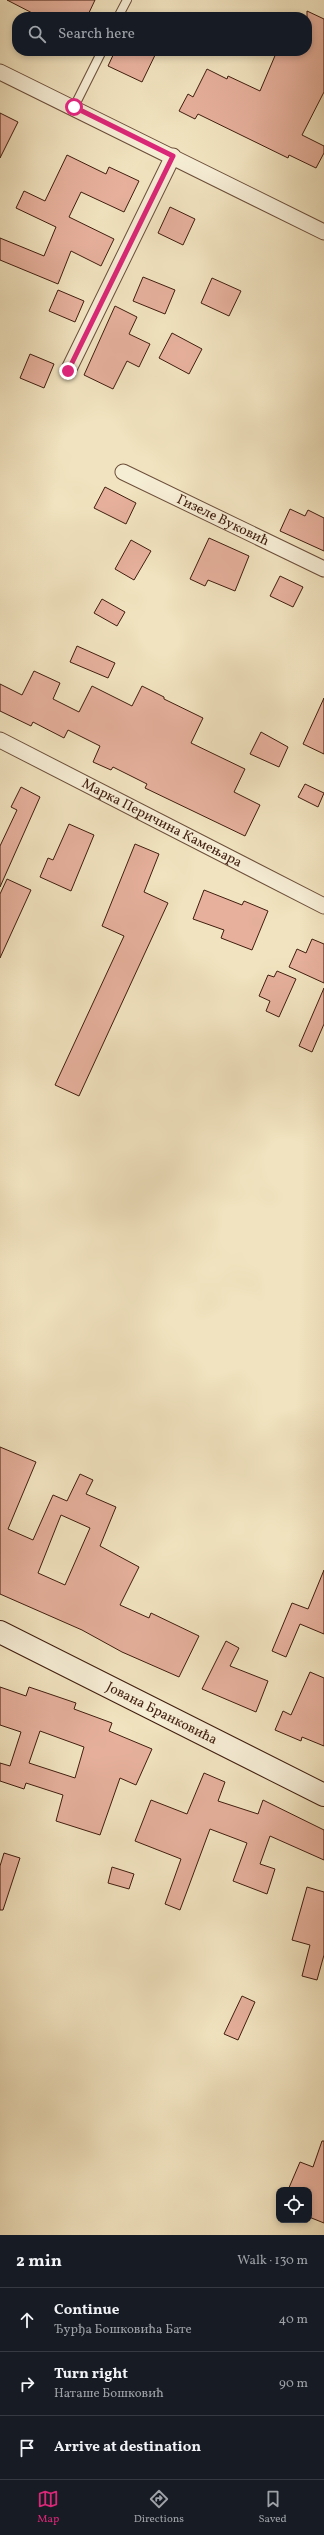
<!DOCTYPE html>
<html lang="en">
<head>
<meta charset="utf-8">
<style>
	:root { --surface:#171b24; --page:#242831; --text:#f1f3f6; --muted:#9ea1a6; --line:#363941; --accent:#db2777 }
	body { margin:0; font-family:Vollkorn,serif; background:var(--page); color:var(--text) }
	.controls { position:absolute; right:12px; bottom:12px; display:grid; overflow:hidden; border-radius:8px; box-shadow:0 2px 6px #0003 }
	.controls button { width:36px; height:36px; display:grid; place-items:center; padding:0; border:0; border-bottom:1px solid var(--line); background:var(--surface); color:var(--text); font:20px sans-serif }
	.stop { position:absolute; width:12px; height:12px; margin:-9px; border:3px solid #db2777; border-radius:50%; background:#fff }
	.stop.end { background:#db2777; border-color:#fff; box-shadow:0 1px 4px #0008 }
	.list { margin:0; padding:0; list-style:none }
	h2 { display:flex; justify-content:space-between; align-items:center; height:52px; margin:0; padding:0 16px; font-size:17px }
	h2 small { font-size:13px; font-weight:400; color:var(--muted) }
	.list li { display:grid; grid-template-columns:26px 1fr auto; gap:12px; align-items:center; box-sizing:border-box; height:64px; padding:0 16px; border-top:1px solid var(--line) }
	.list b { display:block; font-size:15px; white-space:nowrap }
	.list p { margin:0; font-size:13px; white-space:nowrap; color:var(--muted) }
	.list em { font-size:13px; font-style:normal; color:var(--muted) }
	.icon { flex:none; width:22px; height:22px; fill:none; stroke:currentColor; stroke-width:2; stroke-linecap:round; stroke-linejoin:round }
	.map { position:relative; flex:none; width:324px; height:2235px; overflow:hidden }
	.search { position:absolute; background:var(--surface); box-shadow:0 2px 6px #0003; left:12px; right:12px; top:12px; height:44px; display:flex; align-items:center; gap:10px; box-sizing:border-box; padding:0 14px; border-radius:16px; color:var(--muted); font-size:15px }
	.sheet { height:244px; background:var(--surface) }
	nav { display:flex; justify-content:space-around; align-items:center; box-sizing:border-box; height:56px; border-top:1px solid var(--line); background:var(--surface); font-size:11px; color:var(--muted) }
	nav a { display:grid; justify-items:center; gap:2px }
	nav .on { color:var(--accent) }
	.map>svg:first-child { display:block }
	.building { fill:#e6b09c; stroke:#401d0e; fill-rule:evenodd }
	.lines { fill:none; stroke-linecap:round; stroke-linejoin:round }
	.service-casing { stroke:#6c4e3a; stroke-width:10 }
	.minor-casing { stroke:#6c4e3a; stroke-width:17 }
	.secondary-casing { stroke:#401d0e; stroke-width:24 }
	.service { stroke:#f6edd5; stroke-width:8 }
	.minor { stroke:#f6edd5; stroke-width:15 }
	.secondary { stroke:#f6edd5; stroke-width:22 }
	.route { stroke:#db2777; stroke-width:5 }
	.labels { text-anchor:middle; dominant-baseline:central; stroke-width:4; stroke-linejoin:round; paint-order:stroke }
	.street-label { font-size:14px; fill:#401d0e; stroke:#f6edd5 }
</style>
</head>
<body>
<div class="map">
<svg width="324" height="2235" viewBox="0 0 324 2235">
	<rect width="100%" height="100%" fill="#f1e3bf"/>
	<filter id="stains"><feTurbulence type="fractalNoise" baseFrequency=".005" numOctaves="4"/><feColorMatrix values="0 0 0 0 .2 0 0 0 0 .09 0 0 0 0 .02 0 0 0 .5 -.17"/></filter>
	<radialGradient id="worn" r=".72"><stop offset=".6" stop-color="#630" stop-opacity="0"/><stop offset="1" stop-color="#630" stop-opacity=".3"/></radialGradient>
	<g class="building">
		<polygon points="7,0 95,0 87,17 40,17"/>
		<polygon points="307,11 324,19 324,92 302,135 324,146 324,153 316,168 289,155 288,158 198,114 195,119 179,111 188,94 193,97 207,69 227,79 228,76 260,91 277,51 307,51"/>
		<polygon points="115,51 157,51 142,82 108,66"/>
		<polygon points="0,113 18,122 0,158"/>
		<polygon points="67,155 106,174 109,167 139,181 124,212 81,192 69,217 114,239 101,266 71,251 58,284 0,260 0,238 44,256 56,227 16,208 24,191 45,201"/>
		<polygon points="170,207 195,219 183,245 158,233"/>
		<polygon points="143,277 175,290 165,314 133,301"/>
		<polygon points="212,278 241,291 229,316 201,303"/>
		<polygon points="58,290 84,301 75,322 49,311"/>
		<polygon points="115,306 137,317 129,334 150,344 139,367 127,361 113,389 84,375"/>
		<polygon points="172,333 202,349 189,374 159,358"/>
		<polygon points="30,354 54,364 44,388 20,378"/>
		<polygon points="105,487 136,503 126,524 94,508"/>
		<polygon points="290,509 305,516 308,510 324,518 324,551 280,531"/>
		<polygon points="209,538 249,556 235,591 208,580 205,586 190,579"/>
		<polygon points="131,540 151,551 134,580 115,569"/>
		<polygon points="280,576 303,587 293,607 270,596"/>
		<polygon points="102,599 125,612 117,626 94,613"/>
		<polygon points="77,646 115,663 108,678 70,662"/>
		<polygon points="34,671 60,683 53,699 79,712 92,686 132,706 142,686 164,697 164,699 203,718 191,743 245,769 234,792 260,805 245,836 145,788 147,784 113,767 111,770 93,762 100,746 68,730 64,738 33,722 31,726 0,711 0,684 22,695"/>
		<polygon points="324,698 324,754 303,744"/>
		<polygon points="261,732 288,747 279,767 250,754"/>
		<polygon points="305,784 324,793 318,807 298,797"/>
		<polygon points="21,787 40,797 0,887 0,846 17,810 11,807"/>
		<polygon points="69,824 94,835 71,891 40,877 48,858 53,860"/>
		<polygon points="135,844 159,854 144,892 168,903 79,1096 55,1085 124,936 102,926"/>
		<polygon points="7,879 31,890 0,958 0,894"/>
		<polygon points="204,890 242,905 244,901 268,911 252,950 221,938 224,930 193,919"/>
		<polygon points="312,939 324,944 324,983 289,967 297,949 306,953"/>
		<polygon points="277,971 296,979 279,1017 266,1011 270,1001 259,996 268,975 274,977"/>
		<polygon points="324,988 324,1024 312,1052 299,1046"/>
		<path d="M0,1447L36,1462L8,1529L33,1540L53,1495L67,1501L80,1474L93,1480L86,1494L116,1507L100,1546L139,1567L120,1605L149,1618L151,1613L199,1636L179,1677L122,1652L82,1630L0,1594ZM61,1515L90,1528L65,1585L38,1573Z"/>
		<polygon points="324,1570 324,1634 300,1624 286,1657 272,1651 292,1603 308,1609"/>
		<polygon points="226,1641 239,1648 230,1666 268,1681 256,1712 202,1689"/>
		<polygon points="310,1672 324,1678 324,1746 302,1737 301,1741 275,1730 283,1711 291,1715"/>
		<path d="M0,1687L26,1696L29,1687L76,1703L74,1709L112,1723L109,1731L152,1749L136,1785L120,1778L100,1835L56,1821L63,1795L26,1783L24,1789L0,1781V1763L10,1766L21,1732L0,1725ZM40,1731L84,1747L75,1778L29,1763Z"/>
		<polygon points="204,1773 225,1782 218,1801 258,1814 263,1800 324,1830 324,1860 270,1836 260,1864 275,1869 267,1894 233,1881 247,1843 210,1829 180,1910 165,1904 181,1859 135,1841 151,1800 187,1814"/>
		<polygon points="4,1853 20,1858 3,1910 0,1910 0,1866"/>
		<polygon points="112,1867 134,1874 129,1889 108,1883"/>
		<polygon points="307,1887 324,1892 324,1955 317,1980 302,1976 310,1945 292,1940"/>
		<polygon points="242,1996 255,2002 238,2040 224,2034"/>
		<polygon points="322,2141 324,2141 324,2223 309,2217 309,2190 288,2190 300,2162 313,2167"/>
	</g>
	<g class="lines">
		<defs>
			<g id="service">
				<polyline points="118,17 127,0"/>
				<polyline points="74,107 102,51"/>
			</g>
			<g id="minor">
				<polyline points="0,72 324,232"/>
				<polyline points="68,371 173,156"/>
				<path id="s1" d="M123,472L324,569"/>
				<path id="s2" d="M0,740L324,906"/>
			</g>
			<g id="secondary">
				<path id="s3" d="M0,1632L324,1795"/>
			</g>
		</defs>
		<use href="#service" class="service-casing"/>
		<use href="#minor" class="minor-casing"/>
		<use href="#secondary" class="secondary-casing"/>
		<use href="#service" class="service"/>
		<use href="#minor" class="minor"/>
		<use href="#secondary" class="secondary"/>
	</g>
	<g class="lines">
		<polyline class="route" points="68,371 173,156 74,107"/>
	</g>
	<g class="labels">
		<g class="street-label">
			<text stroke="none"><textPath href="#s1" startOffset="111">Гизеле Вуковић</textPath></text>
			<text stroke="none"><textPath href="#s2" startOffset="182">Марка Перичина Камењара</textPath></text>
			<text stroke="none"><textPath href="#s3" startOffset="181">Јована Бранковића</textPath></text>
		</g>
	</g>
	<rect width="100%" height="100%" filter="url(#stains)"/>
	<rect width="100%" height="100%" fill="url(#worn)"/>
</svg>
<div class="controls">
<button><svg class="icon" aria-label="locate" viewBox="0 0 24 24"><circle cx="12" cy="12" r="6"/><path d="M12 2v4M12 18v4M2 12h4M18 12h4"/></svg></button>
</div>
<div class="stop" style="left:74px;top:107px"></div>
<div class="stop end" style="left:68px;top:371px"></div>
<div class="search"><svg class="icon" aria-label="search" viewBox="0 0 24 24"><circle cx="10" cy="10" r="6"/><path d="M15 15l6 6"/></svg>Search here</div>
</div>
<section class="sheet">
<h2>2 min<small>Walk · 130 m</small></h2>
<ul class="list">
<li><svg class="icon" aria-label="ahead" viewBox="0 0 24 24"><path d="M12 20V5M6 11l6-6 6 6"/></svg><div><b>Continue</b><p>Ђурђа Бошковића Бате</p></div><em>40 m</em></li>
<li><svg class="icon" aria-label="right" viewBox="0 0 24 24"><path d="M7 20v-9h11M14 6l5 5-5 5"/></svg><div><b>Turn right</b><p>Наташе Бошковић</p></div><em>90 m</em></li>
<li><svg class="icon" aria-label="arrive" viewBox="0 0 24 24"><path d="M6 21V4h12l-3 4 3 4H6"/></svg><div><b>Arrive at destination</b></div></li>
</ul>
</section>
<nav>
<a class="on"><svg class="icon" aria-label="map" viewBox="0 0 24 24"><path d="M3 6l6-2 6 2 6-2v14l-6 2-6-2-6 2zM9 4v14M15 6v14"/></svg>Map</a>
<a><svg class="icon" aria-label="directions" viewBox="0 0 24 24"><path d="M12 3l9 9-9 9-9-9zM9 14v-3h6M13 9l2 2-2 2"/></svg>Directions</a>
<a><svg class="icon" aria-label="saved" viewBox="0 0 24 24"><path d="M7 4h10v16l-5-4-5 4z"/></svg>Saved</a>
</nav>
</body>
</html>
